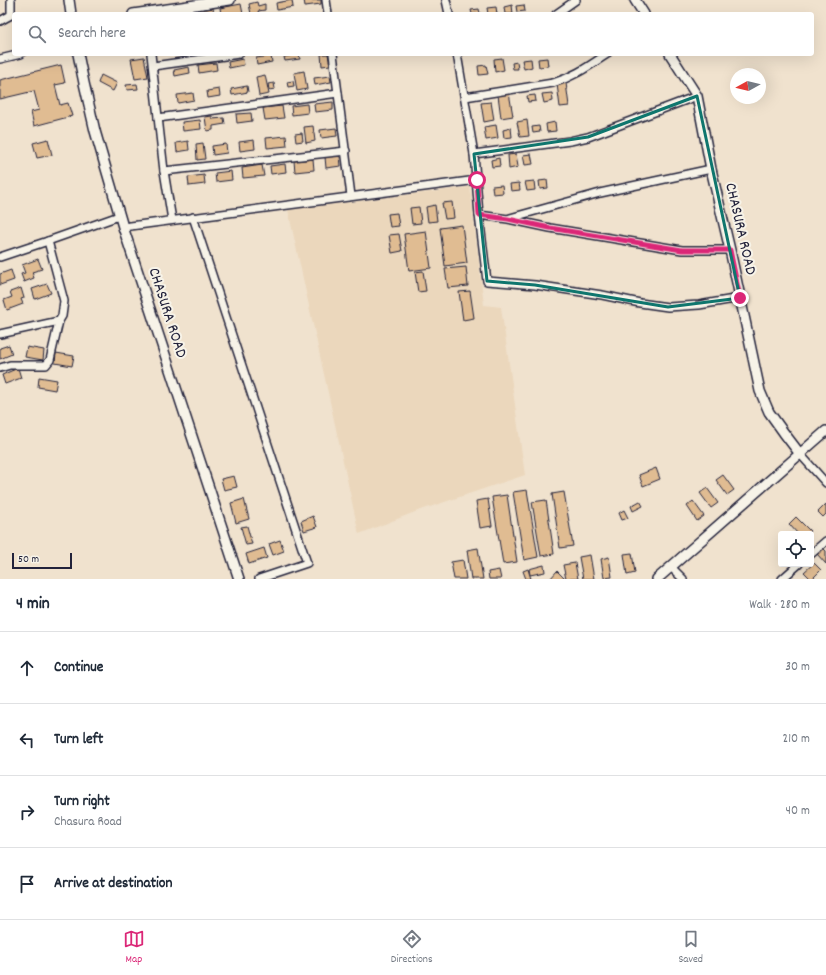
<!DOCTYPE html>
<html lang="en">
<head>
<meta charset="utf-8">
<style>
	:root { --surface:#fff; --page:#f6f6f7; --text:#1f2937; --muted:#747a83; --line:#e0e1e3; --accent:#db2777 }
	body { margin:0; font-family:Dekko,sans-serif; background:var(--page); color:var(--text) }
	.controls { position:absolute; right:12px; bottom:12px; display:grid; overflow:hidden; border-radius:4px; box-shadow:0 4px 16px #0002 }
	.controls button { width:36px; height:36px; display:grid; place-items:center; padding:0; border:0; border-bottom:1px solid var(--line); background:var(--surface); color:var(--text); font:20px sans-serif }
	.compass { position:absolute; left:730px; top:68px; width:36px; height:36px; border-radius:50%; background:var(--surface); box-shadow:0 4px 16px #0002; rotate:262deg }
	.scale { position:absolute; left:12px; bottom:10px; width:60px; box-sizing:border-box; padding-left:4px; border:2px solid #22223b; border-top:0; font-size:11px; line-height:14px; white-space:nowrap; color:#22223b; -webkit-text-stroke:3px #f7f3e8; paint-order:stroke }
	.stop { position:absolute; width:12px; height:12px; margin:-9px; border:3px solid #db2777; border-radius:50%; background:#fff }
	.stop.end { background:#db2777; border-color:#fff; box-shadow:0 1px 4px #0008 }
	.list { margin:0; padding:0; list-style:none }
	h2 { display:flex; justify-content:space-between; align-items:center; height:52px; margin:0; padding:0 16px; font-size:17px }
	h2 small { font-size:13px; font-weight:400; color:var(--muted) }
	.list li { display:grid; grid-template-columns:26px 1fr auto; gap:12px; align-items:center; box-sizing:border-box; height:72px; padding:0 16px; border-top:1px solid var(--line) }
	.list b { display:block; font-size:15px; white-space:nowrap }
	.list p { margin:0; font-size:13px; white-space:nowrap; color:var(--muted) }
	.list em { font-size:13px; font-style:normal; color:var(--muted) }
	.icon { flex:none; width:22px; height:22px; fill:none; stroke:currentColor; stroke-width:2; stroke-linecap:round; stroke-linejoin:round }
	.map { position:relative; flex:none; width:826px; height:579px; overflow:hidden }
	.search { position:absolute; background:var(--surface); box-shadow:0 4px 16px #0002; left:12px; right:12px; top:12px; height:44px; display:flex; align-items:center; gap:10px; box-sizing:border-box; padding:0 14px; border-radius:4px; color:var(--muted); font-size:15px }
	.sheet { height:340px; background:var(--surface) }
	nav { display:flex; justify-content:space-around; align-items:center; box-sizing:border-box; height:56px; border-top:1px solid var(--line); background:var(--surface); font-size:11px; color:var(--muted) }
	nav a { display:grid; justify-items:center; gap:2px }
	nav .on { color:var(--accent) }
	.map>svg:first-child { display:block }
	.built { fill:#ebd7bc }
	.building { fill:#e0bc92; stroke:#22223b }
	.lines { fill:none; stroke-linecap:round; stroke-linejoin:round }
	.minor-casing { stroke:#22223b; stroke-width:10 }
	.tertiary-casing { stroke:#22223b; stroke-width:12 }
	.minor { stroke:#f7f3e8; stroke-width:7 }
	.tertiary { stroke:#f7f3e8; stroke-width:9 }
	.route { stroke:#db2777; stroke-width:5 }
	.marked { fill:none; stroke:#0f766e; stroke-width:3; stroke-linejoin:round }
	.labels { text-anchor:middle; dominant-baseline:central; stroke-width:4; stroke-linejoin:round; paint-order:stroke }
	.street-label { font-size:16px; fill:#22223b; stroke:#f7f3e8 }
</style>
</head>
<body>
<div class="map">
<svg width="826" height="579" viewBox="0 0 826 579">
	<rect width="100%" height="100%" fill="#f0e2ce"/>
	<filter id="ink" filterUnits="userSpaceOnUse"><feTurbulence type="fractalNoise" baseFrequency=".025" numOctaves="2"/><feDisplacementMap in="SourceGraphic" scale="8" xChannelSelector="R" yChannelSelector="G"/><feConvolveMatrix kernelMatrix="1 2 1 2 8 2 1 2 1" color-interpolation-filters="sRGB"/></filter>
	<g filter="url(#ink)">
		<polygon class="built" points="470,187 484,305 501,307 525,475 415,512 359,534 288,210"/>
		<g class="building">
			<polygon points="292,0 293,7 277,10 276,3"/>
			<polygon points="304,0 321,0 321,4 305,6"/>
			<polygon points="257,2 258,6 265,4 265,10 258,11 259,14 251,14 249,4"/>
			<polygon points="241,4 243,14 221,14 220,8"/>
			<polygon points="512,5 513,14 505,14 504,7"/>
			<polygon points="524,5 525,11 517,12 516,6"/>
			<polygon points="496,7 497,14 488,14 487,8"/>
			<polygon points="213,8 214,14 194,14 193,11"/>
			<polygon points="479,9 480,14 472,14 471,10"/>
			<polygon points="299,54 300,59 285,61 284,57"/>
			<polygon points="321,54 328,54 330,65 322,66"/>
			<polygon points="271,56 272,62 257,65 256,58"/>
			<polygon points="144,57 148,77 135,79 131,59"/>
			<polygon points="502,58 504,70 495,72 494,59"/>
			<polygon points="547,58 548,66 539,67 538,59"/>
			<polygon points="243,59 244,65 229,68 228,62"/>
			<polygon points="531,59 532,67 524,69 522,60"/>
			<polygon points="517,62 518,69 513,69 512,63"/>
			<polygon points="216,63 217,70 199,73 198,65"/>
			<polygon points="61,65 65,83 55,85 60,105 68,103 72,116 34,126 31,112 39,110 34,91 0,99 0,80"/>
			<polygon points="486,65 488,74 479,75 478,66"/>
			<polygon points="189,67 190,73 175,76 174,70"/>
			<polygon points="304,71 307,89 297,91 294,73"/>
			<polygon points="101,75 117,83 113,91 98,83"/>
			<polygon points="265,75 269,94 259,96 256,77"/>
			<polygon points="330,76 331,82 315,85 314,78"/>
			<polygon points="293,81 294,86 288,87 287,82"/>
			<polygon points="274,83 275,89 269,90 268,84"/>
			<polygon points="566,83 569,106 560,107 557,84"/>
			<polygon points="137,84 138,89 127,90 126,85"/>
			<polygon points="247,86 248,92 232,95 231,89"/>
			<polygon points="219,89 220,96 208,98 207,91"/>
			<polygon points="193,93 194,100 178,103 177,95"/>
			<polygon points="509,93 513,116 501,118 498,95"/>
			<polygon points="552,93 553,101 544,103 542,94"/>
			<polygon points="535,95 536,101 528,102 527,96"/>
			<polygon points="333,102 333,110 315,112 314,104"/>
			<polygon points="491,102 494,120 484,122 481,103"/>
			<polygon points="307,104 308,113 292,115 291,106"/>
			<polygon points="282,106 284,118 265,120 263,108"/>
			<polygon points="251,113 252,121 237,123 236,114"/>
			<polygon points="212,116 212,119 224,118 225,124 213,126 213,130 207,131 205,117"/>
			<polygon points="200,120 201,129 183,131 182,122"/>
			<polygon points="527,120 529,136 520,137 517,122"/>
			<polygon points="555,122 556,131 547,132 546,124"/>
			<polygon points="496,125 498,138 486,140 484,127"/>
			<polygon points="313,126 315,141 306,143 304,127"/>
			<polygon points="539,126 540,132 533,133 532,127"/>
			<polygon points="336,128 337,136 321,138 320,130"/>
			<polygon points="511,128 512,137 504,138 503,130"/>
			<polygon points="302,133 303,141 296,142 295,134"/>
			<polygon points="286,136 287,146 267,148 266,138"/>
			<polygon points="48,139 52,155 37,158 33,143"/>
			<polygon points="254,140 255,149 240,151 239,142"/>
			<polygon points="188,141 189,150 177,152 176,143"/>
			<polygon points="203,143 205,159 197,160 196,144"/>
			<polygon points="226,144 227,153 213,155 212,146"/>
			<polygon points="516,154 518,167 509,169 508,155"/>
			<polygon points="531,154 533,164 525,165 523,155"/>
			<polygon points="340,156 341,166 326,168 325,157"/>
			<polygon points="499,158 500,166 492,167 491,160"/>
			<polygon points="313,159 314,170 295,172 294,161"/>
			<polygon points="285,164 286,172 271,174 270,166"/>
			<polygon points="262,165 264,176 243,178 242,168"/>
			<polygon points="231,171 232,180 216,182 215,173"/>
			<polygon points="204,175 205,184 189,186 188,177"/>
			<polygon points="547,180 548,188 540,189 539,181"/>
			<polygon points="534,181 535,190 527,191 525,182"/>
			<polygon points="519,183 520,190 511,191 510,184"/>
			<polygon points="502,185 503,193 493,194 492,186"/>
			<polygon points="452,202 454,218 445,219 442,203"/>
			<polygon points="435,205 437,221 428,222 426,207"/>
			<polygon points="419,207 421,223 412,224 410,208"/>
			<polygon points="397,213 399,226 390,227 388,214"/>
			<polygon points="462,225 467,263 445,266 440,228"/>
			<polygon points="426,231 431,268 409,271 404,234"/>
			<polygon points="399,234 402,251 392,253 389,235"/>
			<polygon points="38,259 42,269 32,272 34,278 24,282 21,274 25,273 22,265"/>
			<polygon points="466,267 468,286 448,288 445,269"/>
			<polygon points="11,270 14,280 0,285 0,274"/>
			<polygon points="423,271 426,291 418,292 415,272"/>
			<polygon points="47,284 51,293 35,299 32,289"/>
			<polygon points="21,288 24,298 21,299 23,304 7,310 4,300 12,297 10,292"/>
			<polygon points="470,291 474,318 463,320 459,292"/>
			<polygon points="9,345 12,354 0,359 0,348"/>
			<polygon points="27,347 44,350 43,360 25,357"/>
			<polygon points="56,353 74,356 72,366 55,363"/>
			<polygon points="18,368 21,378 5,384 2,375"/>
			<polygon points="39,377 57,380 55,390 38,387"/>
			<polygon points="656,468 660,479 643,486 639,475"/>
			<polygon points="723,475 734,490 727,495 716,480"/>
			<polygon points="234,476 237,487 224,490 221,479"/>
			<polygon points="707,488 718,503 711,508 700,493"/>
			<polygon points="527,490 538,557 524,560 513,492"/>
			<polygon points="564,492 573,546 560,548 552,494"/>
			<polygon points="507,495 517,562 503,564 492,497"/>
			<polygon points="244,499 249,519 236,523 231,503"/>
			<polygon points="488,499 492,526 480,528 476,501"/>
			<polygon points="546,500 554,554 541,556 532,502"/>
			<polygon points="640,501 643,506 633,511 631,506"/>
			<polygon points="693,501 704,516 697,521 687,506"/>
			<polygon points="826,504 826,514 823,517 818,512"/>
			<polygon points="624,510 628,518 622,520 619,513"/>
			<polygon points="313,516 317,527 304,531 301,521"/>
			<polygon points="796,517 810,531 807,534 798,534 789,524"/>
			<polygon points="247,526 252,544 246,545 241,527"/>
			<polygon points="280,540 284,551 273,555 269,544"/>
			<polygon points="264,548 267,558 249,564 246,554"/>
			<polygon points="478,548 483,579 471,579 467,550"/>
			<polygon points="823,548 826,551 826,564 817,554"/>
			<polygon points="632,553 635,573 627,575 624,554"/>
			<polygon points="590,555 594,579 583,579 579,557"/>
			<polygon points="609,557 612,577 604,578 601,559"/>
			<polygon points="463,560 466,579 454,579 451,562"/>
			<polygon points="575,563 578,579 566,579 563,565"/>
			<polygon points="814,563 821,570 812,579 811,579 804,572"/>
			<polygon points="544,565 545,572 530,575 529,569"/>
			<polygon points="528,569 531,579 526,579 523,571"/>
			<polygon points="499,570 501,579 489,579 488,572"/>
			<polygon points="557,571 564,578 563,579 550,579"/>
		</g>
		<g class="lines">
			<defs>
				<g id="minor">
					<polyline points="326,0 328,14"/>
					<polyline points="446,0 449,14"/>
					<polyline points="556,14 576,0"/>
					<polyline points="0,21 11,15 11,0"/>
					<polyline points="151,54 164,171 172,220"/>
					<polyline points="333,54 351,196"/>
					<polyline points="457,54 474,154 479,215 508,219 550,228 682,250 730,250"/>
					<polyline points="0,59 21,54"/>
					<polyline points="153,66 239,54"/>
					<path d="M465,97L553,83C574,77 589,66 607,54"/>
					<polyline points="158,118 338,93"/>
					<polyline points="474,154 570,141 588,137 697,96"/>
					<polyline points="164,171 346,151"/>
					<polyline points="479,215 487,281 535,285 602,295 640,303 668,307 699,305 740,298"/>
					<polyline points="193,217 307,563 259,579"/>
					<polyline points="510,218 600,193 711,169"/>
					<polyline points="123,227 477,180"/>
					<polyline points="0,257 48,241 119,216"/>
					<polyline points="0,334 59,321 62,316 64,301 48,241"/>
					<polyline points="0,368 10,365 46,365 50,360 59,321"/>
					<polyline points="800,454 826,483"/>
					<polyline points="811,554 826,541"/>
					<polyline points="671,567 683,579"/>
					<polyline points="782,579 799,564"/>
				</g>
				<g id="tertiary">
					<polyline points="69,0 71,14"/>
					<polyline points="635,0 644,14"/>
					<polyline points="133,14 230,0"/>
					<polyline points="78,54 84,83 95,131 123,227 239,579"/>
					<polyline points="670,54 697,96 711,169 730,250 760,391 769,412 784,433 800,454"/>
					<polyline points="657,579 826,431"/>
				</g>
			</defs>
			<use href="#minor" class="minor-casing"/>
			<use href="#tertiary" class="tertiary-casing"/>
			<use href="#minor" class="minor"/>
			<use href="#tertiary" class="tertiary"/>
		</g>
	</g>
	<g class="lines" filter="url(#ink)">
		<polyline class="route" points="477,180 479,215 508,219 550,228 682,250 730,250 740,298"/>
	</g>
	<path class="marked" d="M697,96L740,298L668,307L535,285L487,281L474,154L588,137Z"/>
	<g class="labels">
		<g class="street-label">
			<text transform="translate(740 229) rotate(77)">CHASURA ROAD</text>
			<text transform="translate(167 313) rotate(72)">CHASURA ROAD</text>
		</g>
	</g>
</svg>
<div class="controls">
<button><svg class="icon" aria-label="locate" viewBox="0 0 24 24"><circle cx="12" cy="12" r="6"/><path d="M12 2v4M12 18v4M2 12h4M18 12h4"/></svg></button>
</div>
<svg class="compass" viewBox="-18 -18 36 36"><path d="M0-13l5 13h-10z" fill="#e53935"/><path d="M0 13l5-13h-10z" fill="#747a83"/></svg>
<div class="scale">50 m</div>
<div class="stop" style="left:477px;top:180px"></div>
<div class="stop end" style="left:740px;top:298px"></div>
<div class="search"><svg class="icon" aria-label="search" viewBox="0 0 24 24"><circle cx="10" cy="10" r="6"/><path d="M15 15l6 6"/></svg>Search here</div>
</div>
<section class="sheet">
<h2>4 min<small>Walk · 280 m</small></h2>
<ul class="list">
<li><svg class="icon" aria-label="ahead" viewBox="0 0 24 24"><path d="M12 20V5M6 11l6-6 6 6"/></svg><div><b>Continue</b></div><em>30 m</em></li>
<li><svg class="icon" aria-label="left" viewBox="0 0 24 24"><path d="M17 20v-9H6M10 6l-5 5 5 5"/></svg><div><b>Turn left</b></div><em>210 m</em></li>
<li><svg class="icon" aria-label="right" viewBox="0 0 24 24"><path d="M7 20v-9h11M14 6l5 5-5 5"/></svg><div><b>Turn right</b><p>Chasura Road</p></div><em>40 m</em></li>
<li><svg class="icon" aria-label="arrive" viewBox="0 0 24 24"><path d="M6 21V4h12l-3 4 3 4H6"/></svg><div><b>Arrive at destination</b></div></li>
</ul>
</section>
<nav>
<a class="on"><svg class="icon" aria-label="map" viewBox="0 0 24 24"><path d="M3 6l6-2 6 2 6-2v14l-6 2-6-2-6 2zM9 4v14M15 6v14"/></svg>Map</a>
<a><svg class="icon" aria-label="directions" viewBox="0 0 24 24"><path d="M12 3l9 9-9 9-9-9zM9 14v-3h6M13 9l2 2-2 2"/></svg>Directions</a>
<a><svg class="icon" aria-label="saved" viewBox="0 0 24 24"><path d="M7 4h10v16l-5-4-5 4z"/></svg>Saved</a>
</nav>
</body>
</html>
